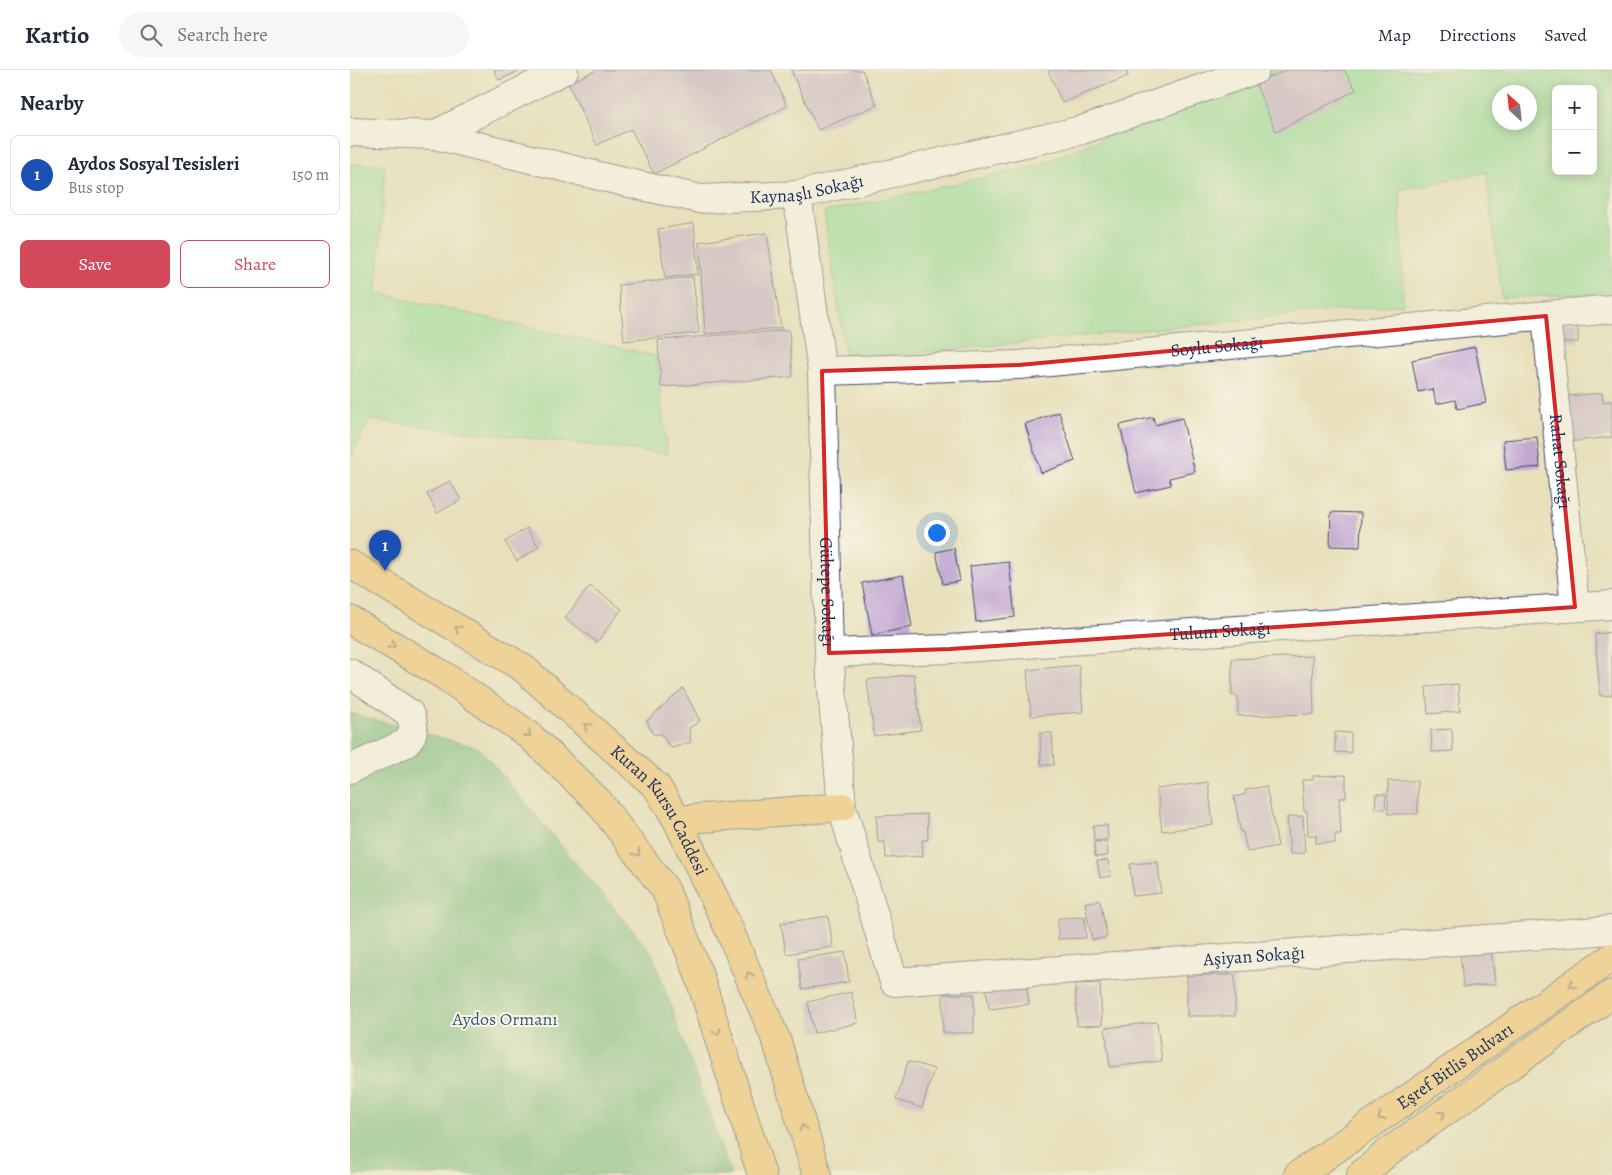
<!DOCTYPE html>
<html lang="en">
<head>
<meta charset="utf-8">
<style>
	:root { --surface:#fff; --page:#f6f6f7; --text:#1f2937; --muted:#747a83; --line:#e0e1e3; --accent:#d1495b }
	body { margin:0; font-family:Alegreya,serif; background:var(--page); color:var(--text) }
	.controls { position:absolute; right:15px; top:15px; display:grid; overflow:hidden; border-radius:8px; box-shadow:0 2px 12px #0003 }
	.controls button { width:45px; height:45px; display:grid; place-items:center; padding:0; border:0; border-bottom:1px solid var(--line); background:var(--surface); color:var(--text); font:25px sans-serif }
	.compass { position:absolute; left:1142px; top:15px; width:45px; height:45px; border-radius:50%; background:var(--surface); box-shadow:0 2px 12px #0003; rotate:333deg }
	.you { position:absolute; left:586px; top:462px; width:18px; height:18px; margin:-12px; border:4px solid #fff; border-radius:50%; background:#1a73e8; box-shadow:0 0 0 8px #1a73e833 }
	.badge { display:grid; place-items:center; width:32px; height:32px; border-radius:50%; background:var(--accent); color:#fff; font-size:16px; font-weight:700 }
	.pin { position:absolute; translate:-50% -41px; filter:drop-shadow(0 1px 2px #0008) }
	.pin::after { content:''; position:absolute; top:26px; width:18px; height:15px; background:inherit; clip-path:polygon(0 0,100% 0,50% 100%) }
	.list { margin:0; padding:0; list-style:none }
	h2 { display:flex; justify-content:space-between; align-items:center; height:65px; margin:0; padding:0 20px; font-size:21px }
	h2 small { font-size:16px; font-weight:400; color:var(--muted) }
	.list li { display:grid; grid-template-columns:32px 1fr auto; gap:15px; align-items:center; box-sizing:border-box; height:80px; margin:0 10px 10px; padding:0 10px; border:1px solid var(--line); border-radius:8px }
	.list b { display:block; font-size:19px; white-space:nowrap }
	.list p { margin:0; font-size:16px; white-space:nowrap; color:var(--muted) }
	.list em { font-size:16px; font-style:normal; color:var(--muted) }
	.actions { display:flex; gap:10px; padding:15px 20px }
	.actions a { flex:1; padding:11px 0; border:1px solid var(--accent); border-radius:8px; text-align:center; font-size:18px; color:var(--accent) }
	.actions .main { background:var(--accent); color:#fff }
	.icon { flex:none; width:28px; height:28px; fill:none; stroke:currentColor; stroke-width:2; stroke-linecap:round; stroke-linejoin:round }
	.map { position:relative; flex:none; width:1262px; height:1105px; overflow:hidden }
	header { display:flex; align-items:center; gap:30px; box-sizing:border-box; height:70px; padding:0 25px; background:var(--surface); border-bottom:1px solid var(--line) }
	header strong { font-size:24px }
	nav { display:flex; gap:28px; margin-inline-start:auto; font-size:18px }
	.search { width:350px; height:45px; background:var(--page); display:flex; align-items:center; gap:12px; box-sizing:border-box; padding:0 18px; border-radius:28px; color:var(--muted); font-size:19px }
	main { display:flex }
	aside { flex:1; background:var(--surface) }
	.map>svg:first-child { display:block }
	.green { fill:#8ee09f; stroke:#54887e; fill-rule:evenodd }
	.forest { fill:#72be86; stroke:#467672 }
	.building { fill:#c3a8d2 }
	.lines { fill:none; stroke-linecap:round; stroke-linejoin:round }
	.minor-casing { stroke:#3a4a6c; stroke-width:30 }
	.major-casing { stroke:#3a4a6c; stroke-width:30 }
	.minor { stroke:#fff; stroke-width:28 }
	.major { stroke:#f5c16b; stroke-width:28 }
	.oneway { stroke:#7d7164 }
	.marked { fill:none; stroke:#d62828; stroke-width:4; stroke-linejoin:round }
	.labels { text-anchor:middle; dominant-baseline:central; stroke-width:4; stroke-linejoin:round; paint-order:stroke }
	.street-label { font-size:18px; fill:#1b2f5e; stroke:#fbf7ec }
	.park-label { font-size:18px; fill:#385b6e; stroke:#fbf7ec }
</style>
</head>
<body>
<header>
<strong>Kartio</strong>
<div class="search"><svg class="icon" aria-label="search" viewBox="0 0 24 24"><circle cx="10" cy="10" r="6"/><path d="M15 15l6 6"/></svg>Search here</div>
<nav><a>Map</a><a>Directions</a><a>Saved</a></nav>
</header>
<main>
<aside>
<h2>Nearby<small></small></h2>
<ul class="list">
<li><span class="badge" style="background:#1a4fb4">1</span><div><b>Aydos Sosyal Tesisleri</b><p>Bus stop</p></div><em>150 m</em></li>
</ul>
<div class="actions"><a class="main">Save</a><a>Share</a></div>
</aside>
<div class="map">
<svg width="1262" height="1105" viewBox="0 0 1262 1105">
	<rect width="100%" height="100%" fill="#fbf7ec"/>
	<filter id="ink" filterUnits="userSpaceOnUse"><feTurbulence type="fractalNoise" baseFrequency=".02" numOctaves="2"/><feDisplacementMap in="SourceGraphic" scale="10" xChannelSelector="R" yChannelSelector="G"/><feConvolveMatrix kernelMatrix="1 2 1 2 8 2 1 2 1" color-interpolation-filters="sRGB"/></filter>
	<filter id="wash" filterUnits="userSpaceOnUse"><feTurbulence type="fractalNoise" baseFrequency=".0096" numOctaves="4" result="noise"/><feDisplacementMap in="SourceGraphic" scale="20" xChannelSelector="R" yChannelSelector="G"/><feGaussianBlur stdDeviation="1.12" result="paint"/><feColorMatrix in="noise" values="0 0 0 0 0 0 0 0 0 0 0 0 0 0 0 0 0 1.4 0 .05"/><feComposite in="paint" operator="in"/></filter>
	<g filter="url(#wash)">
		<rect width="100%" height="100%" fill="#e8e0bb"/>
		<g class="green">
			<path d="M910,0H1262V222L1152,228L1136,102L1050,120L1053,234L496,290L474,142L687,96ZM1206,19H1243V101H1206ZM1150,22H1180V52H1150Z"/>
			<polygon points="0,94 35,95 27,223 306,286 317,384 20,350 0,388"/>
		</g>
		<polygon class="forest" points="0,643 129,678 302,883 381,1105 0,1105"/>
		<g id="blocks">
			<g class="building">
				<polygon points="144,0 171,0 149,10"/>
				<polygon points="247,0 421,0 437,36 304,104 281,59 247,75 218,13"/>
				<polygon points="441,0 512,0 527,35 468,60"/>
				<polygon points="698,0 776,0 778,6 712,33"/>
				<polygon points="937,0 994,0 1006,20 926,62 905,13"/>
				<polygon points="344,153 348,204 315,208 308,159"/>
				<polygon points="417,163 431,258 355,264 349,172"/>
				<polygon points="343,207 349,263 274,271 269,215"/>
				<polygon points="1228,252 1228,272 1206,272 1206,253"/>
				<polygon points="439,260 443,307 311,317 308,270"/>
				<polygon points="1125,277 1136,333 1107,339 1105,330 1086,334 1083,319 1068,322 1062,290"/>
				<polygon points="1252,323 1253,332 1262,331 1262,367 1217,372 1218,326"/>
				<polygon points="709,342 725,391 691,403 675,354"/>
				<polygon points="803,347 805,355 832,348 845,402 819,408 821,415 786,423 770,355"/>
				<polygon points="1187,367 1190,397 1156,400 1153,370"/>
				<polygon points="100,411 111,430 87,443 77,424"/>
				<polygon points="981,442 1011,443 1010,477 980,476"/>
				<polygon points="177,458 189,477 167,491 155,472"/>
				<polygon points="604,478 610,511 593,514 586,482"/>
				<polygon points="659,492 665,547 626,552 620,496"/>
				<polygon points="553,505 562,557 522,565 512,513"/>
				<polygon points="240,516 272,539 247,572 215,548"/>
				<polygon points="1262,562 1262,625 1250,626 1245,564"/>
				<polygon points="962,586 964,644 888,646 888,626 882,626 882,589"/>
				<polygon points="729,595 733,642 681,646 677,600"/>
				<polygon points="564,604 571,660 524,666 517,610"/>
				<polygon points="1108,614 1110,641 1078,644 1076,617"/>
				<polygon points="333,618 350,651 339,658 341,672 321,678 311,664 303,664 297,651"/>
				<polygon points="1102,659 1103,681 1082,682 1081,660"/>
				<polygon points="985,662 1001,663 1001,683 985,682"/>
				<polygon points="690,663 702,663 704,695 691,695"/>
				<polygon points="996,705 996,728 989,728 991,764 985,764 985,773 966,773 966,765 958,765 957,741 954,741 952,710 963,710 963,706"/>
				<polygon points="1038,711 1067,711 1068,744 1038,744"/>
				<polygon points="858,712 863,755 812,761 807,719"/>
				<polygon points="916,716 928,776 897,782 893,762 891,762 884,727 896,724 895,720"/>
				<polygon points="1026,724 1036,724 1035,739 1025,739"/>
				<polygon points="577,744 578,770 572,770 573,786 536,788 535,772 528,772 526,746"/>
				<polygon points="953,746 955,783 940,784 937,747"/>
				<polygon points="757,755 758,769 744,771 743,756"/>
				<polygon points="757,771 758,786 745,787 744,772"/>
				<polygon points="758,790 761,806 750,808 747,791"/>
				<polygon points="808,792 811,823 783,826 780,794"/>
				<polygon points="750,830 757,867 742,870 735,833"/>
				<polygon points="478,846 483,877 436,884 431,853"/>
				<polygon points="735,847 736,868 708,869 708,848"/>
				<polygon points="1141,877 1145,914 1113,917 1110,880"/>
				<polygon points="495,882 499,912 452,919 448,889"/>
				<polygon points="675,904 679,934 639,939 635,908"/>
				<rect x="837" y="905" width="48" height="41"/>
				<polygon points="750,913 752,955 727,956 725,914"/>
				<polygon points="501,922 508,953 464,963 458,932"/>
				<rect x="593" y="924" width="31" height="39"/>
				<polygon points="807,952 812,991 760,997 755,958"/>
				<polygon points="558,991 584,999 572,1038 546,1030"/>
			</g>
		</g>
	</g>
	<g filter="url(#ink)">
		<use href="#blocks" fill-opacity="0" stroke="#3a4a6c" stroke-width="1"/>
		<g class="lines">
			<defs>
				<g id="minor">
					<path id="s1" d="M0,62L84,65L257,108L350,129L447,125L732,60L905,0"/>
					<polyline points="84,65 214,0"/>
					<path id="s2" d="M447,125L472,301L479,583L492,737L544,912L1262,860"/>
					<path id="s3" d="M1196,246L1225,537"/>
					<path id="s4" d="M472,301L669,295L1262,239"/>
					<path id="s5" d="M479,583L600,579L1262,535"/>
					<path d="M0,603L59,643C65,654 65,664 56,673L0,699"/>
				</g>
				<g id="major">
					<path id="s6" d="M0,494L173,598L307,717L327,750L379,859L427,972L467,1105"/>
					<polyline points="0,550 93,605 179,665 248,731 315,819 348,902 412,1105"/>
					<polyline points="327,750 492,737"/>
					<path id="s7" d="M948,1105L1262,887"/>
					<polyline points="1011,1105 1038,1082 1262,924"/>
				</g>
			</defs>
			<use href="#minor" class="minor-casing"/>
			<use href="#major" class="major-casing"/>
			<use href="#minor" class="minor"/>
			<use href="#major" class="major"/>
		</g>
		<defs><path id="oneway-chevron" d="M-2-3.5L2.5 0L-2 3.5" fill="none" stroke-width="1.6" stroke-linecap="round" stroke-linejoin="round" transform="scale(1.25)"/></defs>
		<g class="oneway">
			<use href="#oneway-chevron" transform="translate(108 559) rotate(-149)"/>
			<use href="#oneway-chevron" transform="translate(42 575) rotate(31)"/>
			<use href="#oneway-chevron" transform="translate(237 656) rotate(-138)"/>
			<use href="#oneway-chevron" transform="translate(178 664) rotate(38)"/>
			<use href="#oneway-chevron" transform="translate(287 783) rotate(53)"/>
			<use href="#oneway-chevron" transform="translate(399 905) rotate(-113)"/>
			<use href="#oneway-chevron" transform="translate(1222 915) rotate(145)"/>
			<use href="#oneway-chevron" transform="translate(367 962) rotate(72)"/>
			<use href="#oneway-chevron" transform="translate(1092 1044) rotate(-36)"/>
			<use href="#oneway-chevron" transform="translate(1031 1047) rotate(145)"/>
			<use href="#oneway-chevron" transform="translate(453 1058) rotate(-107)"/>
		</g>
	</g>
	<path d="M0 0H1262V1105H0ZM1196,246L1225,537L600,579L479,583L472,301L669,295Z" fill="#e8e0bb" fill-opacity=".55" fill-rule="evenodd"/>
	<path class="marked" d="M1196,246L1225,537L600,579L479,583L472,301L669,295Z"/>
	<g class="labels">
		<g class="street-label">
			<text stroke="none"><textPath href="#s1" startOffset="465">Kaynaşlı Sokağı</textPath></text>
			<text stroke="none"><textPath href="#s4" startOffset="396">Soylu Sokağı</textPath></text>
			<text stroke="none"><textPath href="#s3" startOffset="146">Rahat Sokağı</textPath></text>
			<text stroke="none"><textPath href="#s2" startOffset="399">Gültepe Sokağı</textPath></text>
			<text stroke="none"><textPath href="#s5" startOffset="392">Tulum Sokağı</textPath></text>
			<text stroke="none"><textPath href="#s6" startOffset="401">Kuran Kursu Caddesi</textPath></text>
			<text stroke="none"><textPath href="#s2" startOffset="1158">Aşiyan Sokağı</textPath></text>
			<text stroke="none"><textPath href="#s7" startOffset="191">Eşref Bitlis Bulvarı</textPath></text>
		</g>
		<g class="park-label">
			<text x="155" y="949">Aydos Ormanı</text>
		</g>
	</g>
</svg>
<div class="controls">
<button>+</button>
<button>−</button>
</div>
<svg class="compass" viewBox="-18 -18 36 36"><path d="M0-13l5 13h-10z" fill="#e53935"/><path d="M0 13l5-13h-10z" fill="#747a83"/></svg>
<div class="you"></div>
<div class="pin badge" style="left:35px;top:501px;background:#1a4fb4">1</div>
</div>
</main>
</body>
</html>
